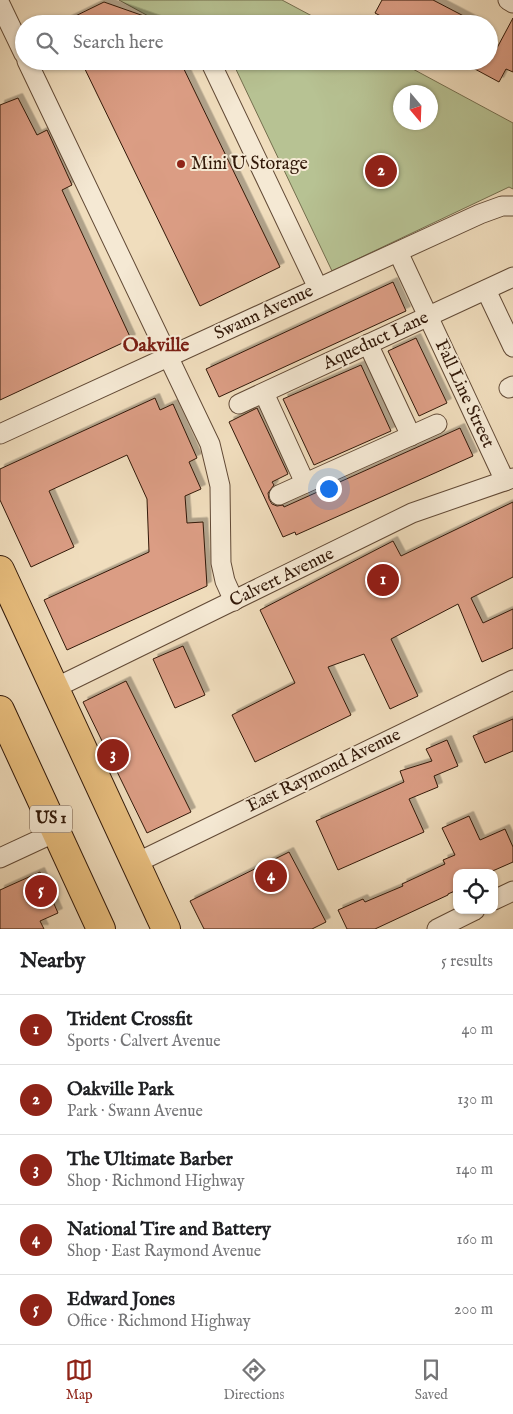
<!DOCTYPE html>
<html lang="en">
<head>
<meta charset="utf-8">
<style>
	:root { --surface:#fff; --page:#f2f2f2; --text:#202124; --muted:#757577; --line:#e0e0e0; --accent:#8f2418 }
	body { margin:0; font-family:"IM FELL English",serif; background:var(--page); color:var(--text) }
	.controls { position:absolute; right:15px; bottom:15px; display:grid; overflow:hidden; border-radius:10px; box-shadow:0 1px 4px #0004 }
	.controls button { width:45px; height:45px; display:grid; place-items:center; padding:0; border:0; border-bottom:1px solid var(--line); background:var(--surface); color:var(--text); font:25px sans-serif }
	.compass { position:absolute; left:393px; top:85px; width:45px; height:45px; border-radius:50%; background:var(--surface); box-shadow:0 1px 4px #0004; rotate:161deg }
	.you { position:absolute; left:328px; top:488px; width:18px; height:18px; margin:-12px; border:4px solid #fff; border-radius:50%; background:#1a73e8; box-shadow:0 0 0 8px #1a73e833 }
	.badge { display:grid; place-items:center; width:32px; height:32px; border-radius:50%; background:var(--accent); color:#fff; font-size:16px; font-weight:700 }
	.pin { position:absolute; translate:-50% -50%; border:2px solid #fff; box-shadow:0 1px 5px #0006 }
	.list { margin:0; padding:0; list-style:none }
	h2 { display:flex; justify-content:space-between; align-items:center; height:65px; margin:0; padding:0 20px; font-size:21px }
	h2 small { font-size:16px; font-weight:400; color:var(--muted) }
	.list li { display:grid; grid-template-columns:32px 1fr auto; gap:15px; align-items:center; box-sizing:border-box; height:70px; padding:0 20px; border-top:1px solid var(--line) }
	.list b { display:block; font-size:19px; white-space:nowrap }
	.list p { margin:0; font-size:16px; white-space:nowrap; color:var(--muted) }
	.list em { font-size:16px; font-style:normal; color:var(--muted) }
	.icon { flex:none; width:28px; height:28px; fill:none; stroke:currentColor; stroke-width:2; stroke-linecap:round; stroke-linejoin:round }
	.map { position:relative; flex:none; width:513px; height:929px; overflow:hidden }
	.search { position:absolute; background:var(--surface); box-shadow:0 1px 4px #0004; left:15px; right:15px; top:15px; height:55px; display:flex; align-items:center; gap:12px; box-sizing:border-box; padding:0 18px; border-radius:28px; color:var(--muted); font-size:19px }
	.sheet { height:415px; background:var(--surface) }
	nav { display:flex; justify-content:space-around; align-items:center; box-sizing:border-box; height:70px; border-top:1px solid var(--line); background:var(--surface); font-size:14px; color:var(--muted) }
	nav a { display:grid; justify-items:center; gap:2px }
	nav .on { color:var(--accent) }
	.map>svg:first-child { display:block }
	.green { fill:#b7c293; stroke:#746e4e; fill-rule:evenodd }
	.building { fill:#db9d84; stroke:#321909; filter:url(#shadow) }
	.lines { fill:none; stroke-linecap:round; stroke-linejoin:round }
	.street-casing { stroke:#624a36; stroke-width:21 }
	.highway-casing { stroke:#321909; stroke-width:30 }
	.street { stroke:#f5e9d4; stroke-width:19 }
	.highway { stroke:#e8be7e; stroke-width:28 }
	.poi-dot { fill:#8f2418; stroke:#f5e9d4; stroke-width:2 }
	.labels { text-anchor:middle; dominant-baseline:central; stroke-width:4; stroke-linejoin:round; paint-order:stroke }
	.shield { fill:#f5e9d4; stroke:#6c5746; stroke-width:1 }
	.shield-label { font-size:16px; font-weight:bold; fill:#321909 }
	.poi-label { font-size:18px; fill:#321909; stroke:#f5e9d4; text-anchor:start }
	.street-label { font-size:18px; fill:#321909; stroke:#f5e9d4 }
	.neighbourhood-label { font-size:19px; font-weight:bold; fill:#7a1f14; stroke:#f5e9d4 }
</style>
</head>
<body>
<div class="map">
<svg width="513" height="929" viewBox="0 0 513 929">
	<defs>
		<filter id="shadow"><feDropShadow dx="4.5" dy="-4.5" stdDeviation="0" flood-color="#0004"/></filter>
	</defs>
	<rect width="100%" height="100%" fill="#f0ddbd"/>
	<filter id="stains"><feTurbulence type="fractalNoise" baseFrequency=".004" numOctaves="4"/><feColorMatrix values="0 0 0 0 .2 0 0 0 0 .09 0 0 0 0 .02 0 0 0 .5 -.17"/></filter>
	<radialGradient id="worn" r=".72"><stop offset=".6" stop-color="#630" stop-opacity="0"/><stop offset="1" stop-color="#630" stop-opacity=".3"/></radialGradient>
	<g class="green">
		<polygon points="119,0 282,0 327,24 163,24"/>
		<path d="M232,61H398L513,123V189L509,187L332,271ZM430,92V122H400V92Z"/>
	</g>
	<g class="building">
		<polygon points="382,0 433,0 479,24 396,24 375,13"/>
		<polygon points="104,2 161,22 161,24 59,24"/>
		<polygon points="513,18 513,72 506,69 499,82 460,61 490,61"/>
		<polygon points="81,61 180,61 280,267 200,306"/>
		<polygon points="18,98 37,135 47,130 72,185 62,190 131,339 0,400 0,105"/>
		<polygon points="393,282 406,311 219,397 206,369"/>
		<polygon points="416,338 447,403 419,416 388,351"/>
		<polygon points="361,365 391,431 314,465 283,399"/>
		<polygon points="155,398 160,410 173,404 197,458 189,462 201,489 185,496 187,523 203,522 207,586 67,650 44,600 149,552 147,499 127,455 49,491 74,547 31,567 0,500 0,469"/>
		<polygon points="257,408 288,474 272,482 274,485 268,493 269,499 272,504 277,506 283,505 284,507 460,428 473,456 296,535 295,532 283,537 229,422"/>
		<polygon points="513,502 513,577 471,598 483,623 513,609 513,648 482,662 458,604 391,639 418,696 390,709 364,654 328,667 351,715 255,762 232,715 295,683 260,610 393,541 401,556"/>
		<polygon points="183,646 205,695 175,708 153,659"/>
		<polygon points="126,681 191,812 147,833 83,702"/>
		<polygon points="513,719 513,751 485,763 473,736"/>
		<polygon points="447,740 458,766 434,776 438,787 409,799 424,832 338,870 316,821 404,782 400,771 432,761 426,749"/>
		<polygon points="469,816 480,840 505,829 513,847 513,862 488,873 457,873 457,890 448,894 448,895 375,929 347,929 338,910 363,899 365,902 403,886 402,884 445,864 443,860 455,855 442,828"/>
		<polygon points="289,852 326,922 312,929 204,929 190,901"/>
		<polygon points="40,872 58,913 40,921 44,929 0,929 0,890"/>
	</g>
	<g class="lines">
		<defs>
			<g id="street">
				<polyline points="508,0 513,3"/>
				<polyline points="0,4 24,54"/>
				<polyline points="27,61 210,444 220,486 221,563 225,581 234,601"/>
				<polyline points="210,61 318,288"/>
				<polyline points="398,252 505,481"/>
				<polyline points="486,290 513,347"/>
				<polyline points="368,344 411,436"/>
				<polyline points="509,388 513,386"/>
				<polyline points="264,393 305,483"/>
				<polyline points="239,404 513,277"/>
				<polyline points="0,434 480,214 502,206 513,206"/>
				<polyline points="279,495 437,424"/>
				<polyline points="55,688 412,513 513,478"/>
				<polyline points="0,858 56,832"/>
				<polyline points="136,863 513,680"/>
				<polyline points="494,900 513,891"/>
				<polyline points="437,929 475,910"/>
			</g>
			<g id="highway">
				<polyline points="0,570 166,929"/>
				<polyline points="0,710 101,929"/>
			</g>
		</defs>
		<use href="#street" class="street-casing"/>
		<use href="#highway" class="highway-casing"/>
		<use href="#street" class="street"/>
		<use href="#highway" class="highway"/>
	</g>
	<circle class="poi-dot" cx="181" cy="164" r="5"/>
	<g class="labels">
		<rect class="shield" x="30" y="805.5" width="42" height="27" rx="4"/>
		<g class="shield-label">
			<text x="51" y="819">US 1</text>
		</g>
		<g class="poi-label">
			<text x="191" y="164">Mini U Storage</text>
		</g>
		<g class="street-label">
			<text transform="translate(264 313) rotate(-25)">Swann Avenue</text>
			<text transform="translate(376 341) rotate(-25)">Aqueduct Lane</text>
			<text transform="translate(464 394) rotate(65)">Fall Line Street</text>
			<text transform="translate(282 578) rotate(-26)">Calvert Avenue</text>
			<text transform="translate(324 771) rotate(-26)">East Raymond Avenue</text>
		</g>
		<g class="neighbourhood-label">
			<text x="156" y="346">Oakville</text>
		</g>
	</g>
	<rect width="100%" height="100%" filter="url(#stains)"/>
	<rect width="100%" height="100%" fill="url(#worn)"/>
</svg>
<div class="controls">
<button><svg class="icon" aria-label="locate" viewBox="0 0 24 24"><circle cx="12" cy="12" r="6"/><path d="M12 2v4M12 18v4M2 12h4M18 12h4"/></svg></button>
</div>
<svg class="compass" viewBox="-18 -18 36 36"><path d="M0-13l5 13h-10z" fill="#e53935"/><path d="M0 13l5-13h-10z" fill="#757577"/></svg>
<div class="you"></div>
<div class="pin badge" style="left:383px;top:580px">1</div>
<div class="pin badge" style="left:381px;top:171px">2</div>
<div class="pin badge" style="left:113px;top:755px">3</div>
<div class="pin badge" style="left:271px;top:876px">4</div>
<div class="pin badge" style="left:41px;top:891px">5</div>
<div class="search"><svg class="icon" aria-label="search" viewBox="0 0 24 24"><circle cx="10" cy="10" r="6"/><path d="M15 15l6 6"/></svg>Search here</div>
</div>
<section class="sheet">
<h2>Nearby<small>5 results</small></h2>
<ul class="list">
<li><span class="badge">1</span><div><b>Trident Crossfit</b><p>Sports · Calvert Avenue</p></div><em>40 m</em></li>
<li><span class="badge">2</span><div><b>Oakville Park</b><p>Park · Swann Avenue</p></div><em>130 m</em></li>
<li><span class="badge">3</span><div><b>The Ultimate Barber</b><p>Shop · Richmond Highway</p></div><em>140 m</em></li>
<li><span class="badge">4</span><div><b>National Tire and Battery</b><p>Shop · East Raymond Avenue</p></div><em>160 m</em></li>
<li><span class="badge">5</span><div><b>Edward Jones</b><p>Office · Richmond Highway</p></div><em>200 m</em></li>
</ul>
</section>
<nav>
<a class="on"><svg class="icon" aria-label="map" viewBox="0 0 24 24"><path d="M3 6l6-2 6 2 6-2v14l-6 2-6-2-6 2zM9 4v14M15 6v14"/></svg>Map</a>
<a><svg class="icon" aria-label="directions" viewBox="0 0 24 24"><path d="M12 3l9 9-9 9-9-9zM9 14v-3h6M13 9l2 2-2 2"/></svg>Directions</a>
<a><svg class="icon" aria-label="saved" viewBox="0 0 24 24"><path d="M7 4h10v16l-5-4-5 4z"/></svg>Saved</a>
</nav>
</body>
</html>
